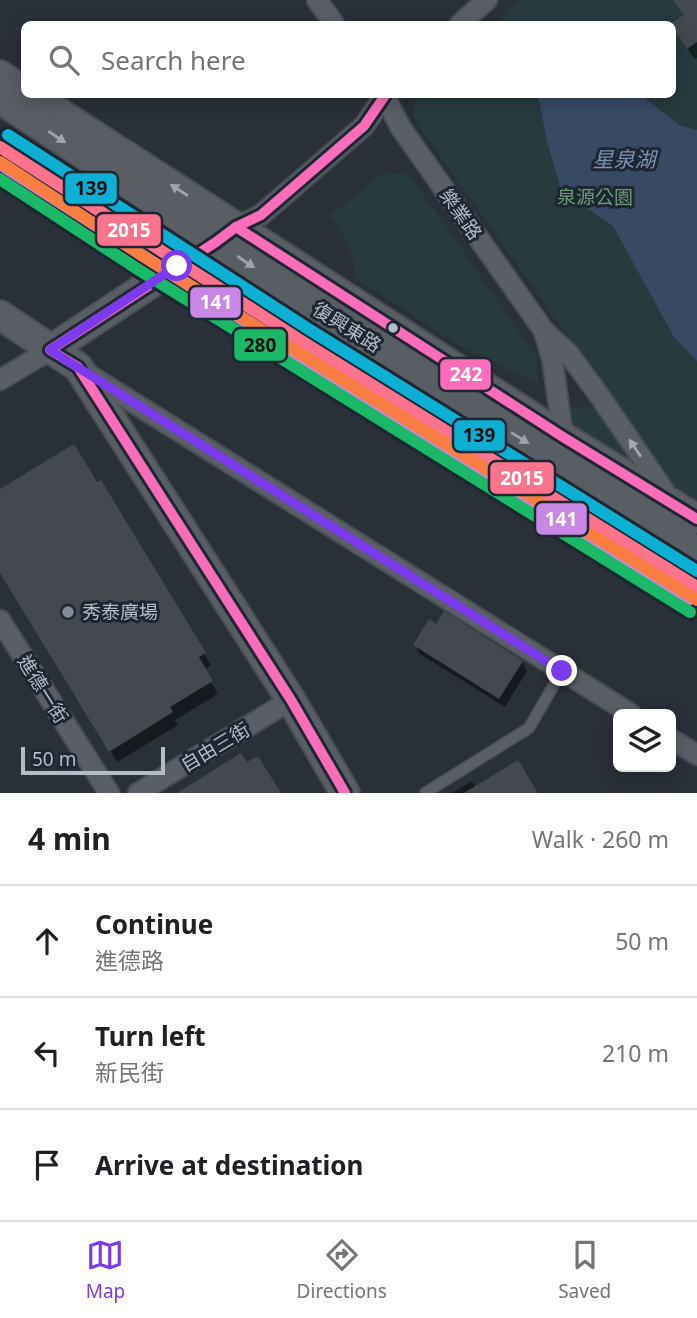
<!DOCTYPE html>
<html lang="en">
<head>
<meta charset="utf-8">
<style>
	:root { --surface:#fff; --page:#f6f6f6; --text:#202124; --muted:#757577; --line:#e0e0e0; --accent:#7c3aed }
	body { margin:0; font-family:"Noto Sans","Noto Sans TC",sans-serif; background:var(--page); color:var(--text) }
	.controls { position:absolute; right:21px; bottom:21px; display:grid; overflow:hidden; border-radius:10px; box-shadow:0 4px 18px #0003 }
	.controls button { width:63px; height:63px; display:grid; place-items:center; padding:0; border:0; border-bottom:2px solid var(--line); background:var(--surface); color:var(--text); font:35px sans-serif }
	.scale { position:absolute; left:21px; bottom:18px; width:144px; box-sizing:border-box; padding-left:7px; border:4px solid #b4bcc9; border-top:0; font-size:19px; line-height:24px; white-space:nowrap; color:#b4bcc9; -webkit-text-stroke:5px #1d2633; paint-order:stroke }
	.stop { position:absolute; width:21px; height:21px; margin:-16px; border:5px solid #7c3aed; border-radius:50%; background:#fff }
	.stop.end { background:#7c3aed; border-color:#fff; box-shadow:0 2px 7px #0008 }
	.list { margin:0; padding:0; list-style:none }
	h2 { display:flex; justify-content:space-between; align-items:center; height:91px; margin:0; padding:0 28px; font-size:30px }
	h2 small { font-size:23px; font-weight:400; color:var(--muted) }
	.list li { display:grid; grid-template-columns:46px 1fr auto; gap:21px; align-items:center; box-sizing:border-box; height:112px; padding:0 28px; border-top:2px solid var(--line) }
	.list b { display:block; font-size:26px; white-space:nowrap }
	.list p { margin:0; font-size:23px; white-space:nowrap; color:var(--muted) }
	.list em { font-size:23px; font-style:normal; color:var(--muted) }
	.icon { flex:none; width:38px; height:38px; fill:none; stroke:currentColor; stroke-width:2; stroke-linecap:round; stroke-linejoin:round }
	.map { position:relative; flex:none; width:697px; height:793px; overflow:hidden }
	.search { position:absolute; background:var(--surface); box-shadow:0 4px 18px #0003; left:21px; right:21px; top:21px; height:77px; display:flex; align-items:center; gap:18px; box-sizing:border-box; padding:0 24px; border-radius:10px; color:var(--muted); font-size:26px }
	.sheet { height:427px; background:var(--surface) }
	nav { display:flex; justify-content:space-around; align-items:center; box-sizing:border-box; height:98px; border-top:2px solid var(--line); background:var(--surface); font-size:19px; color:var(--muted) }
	nav a { display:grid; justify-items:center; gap:4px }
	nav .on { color:var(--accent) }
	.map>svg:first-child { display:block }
	.green { fill:#273a3e }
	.water { fill:#384963 }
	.shadow { fill:#0007 }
	.building { fill:#444950 }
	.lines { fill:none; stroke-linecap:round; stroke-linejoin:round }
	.lane-casing { stroke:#484c53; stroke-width:13 }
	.street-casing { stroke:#484c53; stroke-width:23 }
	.secondary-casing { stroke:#484c53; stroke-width:32 }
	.lane { stroke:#5a5e66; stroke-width:10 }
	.street { stroke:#5a5e66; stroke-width:19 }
	.secondary { stroke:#595d64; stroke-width:28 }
	.bus-1-casing { stroke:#1d2633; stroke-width:16 }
	.bus-1 { stroke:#fb6dba; stroke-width:10 }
	.rail-1-casing { stroke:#1d2633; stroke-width:18 }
	.rail-2-casing { stroke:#1d2633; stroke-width:18 }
	.rail-3-casing { stroke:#1d2633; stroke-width:18 }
	.rail-4-casing { stroke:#1d2633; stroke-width:18 }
	.rail-5-casing { stroke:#1d2633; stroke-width:18 }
	.rail-1 { stroke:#fc738d; stroke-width:12 }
	.rail-2 { stroke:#c787e3; stroke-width:12 }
	.rail-3 { stroke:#0dafd3; stroke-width:12 }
	.rail-4 { stroke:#f77d43; stroke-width:12 }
	.rail-5 { stroke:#1ab867; stroke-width:12 }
	.oneway { fill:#9da4b0 }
	.oneway2 { fill:#a2a9b5 }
	.route { stroke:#7c3aed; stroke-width:9 }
	.bus-dot { fill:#b4bcc9; stroke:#1d2633; stroke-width:2.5 }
	.poi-dot { fill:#848b96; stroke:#1d2633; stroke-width:2.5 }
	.labels { text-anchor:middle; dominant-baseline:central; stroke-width:6; stroke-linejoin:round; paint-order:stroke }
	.park-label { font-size:19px; fill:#6b9a76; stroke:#1d2633 }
	.street-label { font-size:19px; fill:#b4bcc9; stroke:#1d2633 }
	.poi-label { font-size:19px; fill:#b4bcc9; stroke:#1d2633; text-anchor:start }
	.water-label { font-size:21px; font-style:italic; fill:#7c92b1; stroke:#1d2633 }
	.line-badge { stroke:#1d2633; stroke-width:2.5 }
	.badge-label { font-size:19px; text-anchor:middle; font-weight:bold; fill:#fff }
	.pale-badge-label { font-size:19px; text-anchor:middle; font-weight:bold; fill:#111 }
</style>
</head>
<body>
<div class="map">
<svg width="697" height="793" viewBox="0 0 697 793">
	<rect width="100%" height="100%" fill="#2a3038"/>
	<g class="green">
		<path d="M518,0H697V501L676,489L661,468L417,123C411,112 411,104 420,94H672V24H502L503,23L500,16Z"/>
		<path d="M383,173L410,175L537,357L538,384L462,347L355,278C355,254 344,234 330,216Z"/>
		<polygon points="570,407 594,407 631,459 631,466 573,432"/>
	</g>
	<polygon class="water" points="538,95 641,95 679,125 697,130 697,361 674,337 613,226 561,190 546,138"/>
	<g class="shadow">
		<polygon points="674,0 697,0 697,58 695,59 672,26 685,16"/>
		<polygon points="100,482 211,665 204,670 218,694 175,720 178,725 117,762 0,570 0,491 97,484"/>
		<polygon points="445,614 522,662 527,671 505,707 420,654 415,645 437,626"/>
		<polygon points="472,781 476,788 536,793 453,793"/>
	</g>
	<g class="building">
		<polygon points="673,0 697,0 697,42 687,49 673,28 673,24 670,24 684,15"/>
		<polygon points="74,444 97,482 101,480 206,653 199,657 213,681 170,707 173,712 109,752 0,573 0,489"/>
		<polygon points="444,611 523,661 499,699 413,645 429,619 436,624"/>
		<polygon points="241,753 247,762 258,756 281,793 177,793"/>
		<polygon points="518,760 538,793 464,793"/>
	</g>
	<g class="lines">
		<defs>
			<polyline id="lane" points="425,793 529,728 562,671"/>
			<g id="street">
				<polyline points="317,0 334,24"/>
				<polyline points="460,24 487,0"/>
				<polyline points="383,94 401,128 544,331 568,353 599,395 669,498"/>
				<polyline points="236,227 261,215 364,126 386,94"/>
				<polyline points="544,332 552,358 564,443"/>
				<polyline points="86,373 631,714"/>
				<polyline points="0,380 50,350"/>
				<polyline points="0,620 109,793"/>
				<polyline points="671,739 697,755"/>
				<polyline points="138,793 291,700"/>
			</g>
			<g id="secondary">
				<polyline points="0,75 24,91"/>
				<polyline points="30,94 563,437 697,519"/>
				<polyline points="0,99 270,278 697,552"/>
				<polyline points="0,315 78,367 291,700 345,793"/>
				<polyline points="50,350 177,266 216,242 229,232"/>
			</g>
		</defs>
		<use href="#lane" class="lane-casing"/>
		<use href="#street" class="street-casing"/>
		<use href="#secondary" class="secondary-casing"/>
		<use href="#lane" class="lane"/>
		<use href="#street" class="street"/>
		<use href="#secondary" class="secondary"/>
		<defs>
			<g id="bus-1">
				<polyline points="236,227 563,437 697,519"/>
				<polyline points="345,793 291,700 78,367 50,350 216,242 236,227 261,215 364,126 386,94"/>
			</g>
		</defs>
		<use href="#bus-1" class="bus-1-casing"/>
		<use href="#bus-1" class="bus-1"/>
		<defs>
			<polyline id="rail-1" points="0,147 303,342 697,587"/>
			<polyline id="rail-2" points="0,164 296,354 690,599"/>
			<polyline id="rail-3" points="8,135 310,330 697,571"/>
			<polyline id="rail-4" points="0,162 146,258 697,600"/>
			<polyline id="rail-5" points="0,179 139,270 690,612"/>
		</defs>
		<use href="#rail-1" class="rail-1-casing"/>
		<use href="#rail-2" class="rail-2-casing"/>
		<use href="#rail-3" class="rail-3-casing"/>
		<use href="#rail-4" class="rail-4-casing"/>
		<use href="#rail-5" class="rail-5-casing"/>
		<use href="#rail-1" class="rail-1"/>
		<use href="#rail-2" class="rail-2"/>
		<use href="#rail-3" class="rail-3"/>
		<use href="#rail-4" class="rail-4"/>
		<use href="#rail-5" class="rail-5"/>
	</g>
	<defs><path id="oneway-solid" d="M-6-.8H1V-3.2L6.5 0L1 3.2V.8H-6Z" transform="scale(1.75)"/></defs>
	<g class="oneway">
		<use href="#oneway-solid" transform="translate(57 137) rotate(34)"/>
		<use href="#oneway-solid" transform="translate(179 190) rotate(-147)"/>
		<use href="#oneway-solid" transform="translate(246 262) rotate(34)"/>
		<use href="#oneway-solid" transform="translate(520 438) rotate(32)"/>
	</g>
	<use class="oneway2" href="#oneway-solid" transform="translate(635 448) rotate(-124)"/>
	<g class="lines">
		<polyline class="route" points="177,266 50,350 562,671"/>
	</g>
	<circle class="bus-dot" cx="393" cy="328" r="6"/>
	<circle class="poi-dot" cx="68" cy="612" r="7"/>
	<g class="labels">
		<g class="park-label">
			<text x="595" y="197">泉源公園</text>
		</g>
		<g class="street-label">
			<text transform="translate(461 214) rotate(55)">樂業路</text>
			<text transform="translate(347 327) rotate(32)">復興東路</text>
			<text transform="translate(43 689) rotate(58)">進德一街</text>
			<text transform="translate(215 747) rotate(-31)">自由三街</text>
		</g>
		<g class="poi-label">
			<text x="82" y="612">秀泰廣場</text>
		</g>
		<g class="water-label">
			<text x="624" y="159">星泉湖</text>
		</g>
	</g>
	<g class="line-badge">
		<rect x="64" y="172" width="54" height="33" rx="7" fill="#0dafd3"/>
		<rect x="96" y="213" width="66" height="34" rx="7" fill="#fc738d"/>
		<rect x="189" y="286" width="53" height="33" rx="7" fill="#c787e3"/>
		<rect x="233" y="328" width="54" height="34" rx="7" fill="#1ab867"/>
		<rect x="439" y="358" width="53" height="33" rx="7" fill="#fb6dba"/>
		<rect x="453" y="419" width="53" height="33" rx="7" fill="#0dafd3"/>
		<rect x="489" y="461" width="66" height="34" rx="7" fill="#fc738d"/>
		<rect x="535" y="502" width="53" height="34" rx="7" fill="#c787e3"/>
	</g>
	<g class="badge-label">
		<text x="129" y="237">2015</text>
		<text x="216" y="309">141</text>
		<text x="466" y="381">242</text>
		<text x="522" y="485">2015</text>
		<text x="561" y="526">141</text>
	</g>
	<g class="pale-badge-label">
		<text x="91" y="195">139</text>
		<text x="260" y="352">280</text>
		<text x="479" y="442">139</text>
	</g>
</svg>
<div class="controls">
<button><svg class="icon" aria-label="layers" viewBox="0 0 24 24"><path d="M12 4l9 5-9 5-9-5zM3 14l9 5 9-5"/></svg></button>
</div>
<div class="scale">50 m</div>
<div class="stop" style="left:177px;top:266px"></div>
<div class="stop end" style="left:562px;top:671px"></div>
<div class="search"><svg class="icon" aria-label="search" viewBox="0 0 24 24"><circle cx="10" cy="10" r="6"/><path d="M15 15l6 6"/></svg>Search here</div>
</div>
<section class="sheet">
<h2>4 min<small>Walk · 260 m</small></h2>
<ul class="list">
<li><svg class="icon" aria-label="ahead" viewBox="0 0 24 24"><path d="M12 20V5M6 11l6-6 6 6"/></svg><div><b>Continue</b><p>進德路</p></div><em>50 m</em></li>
<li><svg class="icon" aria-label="left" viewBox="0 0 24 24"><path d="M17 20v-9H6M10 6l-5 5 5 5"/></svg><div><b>Turn left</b><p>新民街</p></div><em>210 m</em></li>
<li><svg class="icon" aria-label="arrive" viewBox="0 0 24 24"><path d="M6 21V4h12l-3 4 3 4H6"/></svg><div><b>Arrive at destination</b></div></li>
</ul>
</section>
<nav>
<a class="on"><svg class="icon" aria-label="map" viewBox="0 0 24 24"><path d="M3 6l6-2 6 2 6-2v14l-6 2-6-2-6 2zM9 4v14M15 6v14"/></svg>Map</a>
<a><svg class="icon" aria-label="directions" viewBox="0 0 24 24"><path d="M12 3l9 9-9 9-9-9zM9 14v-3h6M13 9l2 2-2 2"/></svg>Directions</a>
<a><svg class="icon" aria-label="saved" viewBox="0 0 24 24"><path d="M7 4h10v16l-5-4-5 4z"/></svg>Saved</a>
</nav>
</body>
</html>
